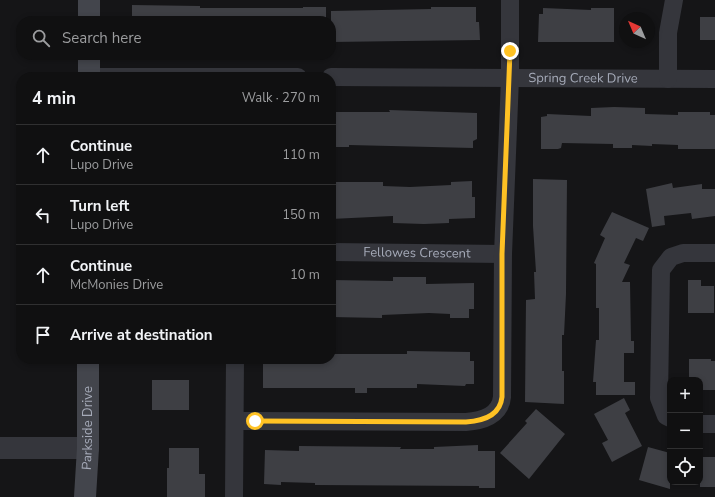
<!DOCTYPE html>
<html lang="en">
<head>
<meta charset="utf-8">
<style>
	:root { --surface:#101011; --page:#1e1e1f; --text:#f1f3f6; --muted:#9c9d9f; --line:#303031 }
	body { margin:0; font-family:"Nunito Sans",sans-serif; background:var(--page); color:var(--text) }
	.controls { position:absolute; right:12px; bottom:12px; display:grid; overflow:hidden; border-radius:8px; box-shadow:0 2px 6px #0003 }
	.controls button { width:36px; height:36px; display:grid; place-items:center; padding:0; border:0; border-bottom:1px solid var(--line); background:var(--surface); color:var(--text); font:20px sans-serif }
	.compass { position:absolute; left:619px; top:12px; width:36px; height:36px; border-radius:50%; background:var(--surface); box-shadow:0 2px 6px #0003; rotate:316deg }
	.stop { position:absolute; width:12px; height:12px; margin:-9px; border:3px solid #ffc224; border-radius:50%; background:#fff }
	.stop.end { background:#ffc224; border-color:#fff; box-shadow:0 1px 4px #0008 }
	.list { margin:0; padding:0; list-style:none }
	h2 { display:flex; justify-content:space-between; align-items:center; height:52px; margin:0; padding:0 16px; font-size:17px }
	h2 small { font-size:13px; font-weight:400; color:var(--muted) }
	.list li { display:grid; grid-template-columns:26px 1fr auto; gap:12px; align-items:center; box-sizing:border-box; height:60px; padding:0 16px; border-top:1px solid var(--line) }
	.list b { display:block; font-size:15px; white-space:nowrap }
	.list p { margin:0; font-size:13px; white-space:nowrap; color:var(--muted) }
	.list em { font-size:13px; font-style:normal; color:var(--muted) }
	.icon { flex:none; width:22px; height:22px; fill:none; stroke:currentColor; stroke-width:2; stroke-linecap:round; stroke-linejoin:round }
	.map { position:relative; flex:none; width:715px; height:497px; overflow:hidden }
	.search { position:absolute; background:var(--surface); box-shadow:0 2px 6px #0003; left:16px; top:16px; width:320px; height:44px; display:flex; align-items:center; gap:10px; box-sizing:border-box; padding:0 14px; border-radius:16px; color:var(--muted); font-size:15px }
	.panel { position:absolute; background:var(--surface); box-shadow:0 2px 6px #0003; left:16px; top:72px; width:320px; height:292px; border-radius:16px }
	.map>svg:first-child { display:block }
	.building { fill:#3e3f44 }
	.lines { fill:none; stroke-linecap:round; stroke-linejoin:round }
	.minor { stroke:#35363c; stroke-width:18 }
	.tertiary { stroke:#35363c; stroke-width:22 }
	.secondary { stroke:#43454c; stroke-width:22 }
	.route { stroke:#ffc224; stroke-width:5 }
	.labels { text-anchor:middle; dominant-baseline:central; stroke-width:3.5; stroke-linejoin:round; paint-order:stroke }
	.street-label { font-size:13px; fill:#a5aab8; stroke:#101012 }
</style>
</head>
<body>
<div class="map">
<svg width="715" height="497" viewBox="0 0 715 497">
	<rect width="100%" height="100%" fill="#151517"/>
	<g class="building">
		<polygon points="132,5 200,6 200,8 303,8 303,7 326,7 326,21 132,21"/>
		<polygon points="431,7 476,7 476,22 479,22 480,40 331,42 331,11 431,9"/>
		<polygon points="543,8 591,10 591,8 614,8 614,42 538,42 539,14 543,14"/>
		<rect x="700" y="17" width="15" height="23"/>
		<polygon points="614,107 645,108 645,114 678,115 678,112 710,112 710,115 715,115 715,149 678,149 678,145 652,144 652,146 632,145 632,148 613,148 613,144 562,143 561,148 558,149 541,149 541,117 547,116 547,114 591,116 591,108"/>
		<polygon points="389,110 477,113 477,139 473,141 473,148 349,145 349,147 331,147 331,112 390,112"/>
		<polygon points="533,179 567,180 566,294 564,335 562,335 562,371 564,371 564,404 525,402 526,300 535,299 534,272 536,272 533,226"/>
		<polygon points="472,181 472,197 475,197 475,218 449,219 449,223 424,224 393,223 393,216 331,219 331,182 383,182 383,186 410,187 451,185 451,182"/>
		<polygon points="672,183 673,188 702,184 702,189 715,189 715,216 692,219 691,213 664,216 665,225 652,227 646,189"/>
		<polygon points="612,212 649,228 643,241 636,238 624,263 630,265 622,282 630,282 631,341 634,341 634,353 624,353 624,382 635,382 635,395 596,395 596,382 593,382 596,340 599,340 599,308 596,308 596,264 594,263 605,238 600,235"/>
		<polygon points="393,277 426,277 426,284 474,283 474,309 469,309 469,318 450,318 450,314 429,313 382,315 382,318 331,317 331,280 393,281"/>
		<polygon points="688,280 701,280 701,286 714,286 714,313 688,313"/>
		<polygon points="407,351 470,352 470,361 474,361 474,384 466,384 465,386 417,384 417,388 367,388 367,393 355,393 355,388 263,388 263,359 331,359 331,354 407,354"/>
		<polygon points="689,359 711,359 711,361 715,361 715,390 700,390 700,380 689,380"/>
		<rect x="152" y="380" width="37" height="30"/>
		<polygon points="624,398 630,410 625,413 642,446 612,462 602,443 608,440 594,414"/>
		<polygon points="536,409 565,434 529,479 500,453 527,423 525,421"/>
		<polygon points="478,445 478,451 495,451 495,488 479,488 479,486 315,485 315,483 281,482 281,485 264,484 265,450 299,451 299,446 401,447 400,449 434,449 434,447"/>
		<polygon points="648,447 670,453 670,489 639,480"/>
		<polygon points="169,448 199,448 199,474 205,474 205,497 167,497 167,468 169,468"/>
		<rect x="700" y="457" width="15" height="30"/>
	</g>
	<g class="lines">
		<g class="minor">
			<polyline points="94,77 298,77"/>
			<path id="s1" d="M331,77L715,79"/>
			<polyline points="668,79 668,33 674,0"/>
			<path id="s2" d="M331,252L503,254"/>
			<polyline points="670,418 666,416 659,398 661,270 671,257 683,253 715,253"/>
			<path d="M235,421L466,422C482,421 500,416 502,397L503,254L510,78V0"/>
			<polyline points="700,424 715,424"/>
			<polyline points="234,497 235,359"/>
		</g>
		<polyline class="tertiary" points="0,448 88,448"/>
		<g class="secondary">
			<polyline points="89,21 89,0"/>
			<polyline points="89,55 89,77"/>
			<path id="s3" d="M85,497L88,448V359"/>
		</g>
	</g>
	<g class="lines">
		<path class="route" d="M255,421L466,422C482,421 500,416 502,397V254L510,51"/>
	</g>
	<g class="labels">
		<g class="street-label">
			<text stroke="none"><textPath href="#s1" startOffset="252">Spring Creek Drive</textPath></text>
			<text stroke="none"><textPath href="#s2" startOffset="86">Fellowes Crescent</textPath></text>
			<text stroke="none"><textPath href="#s3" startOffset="69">Parkside Drive</textPath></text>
		</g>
	</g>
</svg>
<div class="controls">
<button>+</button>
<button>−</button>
<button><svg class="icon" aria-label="locate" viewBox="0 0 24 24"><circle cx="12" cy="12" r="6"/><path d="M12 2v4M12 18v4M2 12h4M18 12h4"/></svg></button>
</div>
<svg class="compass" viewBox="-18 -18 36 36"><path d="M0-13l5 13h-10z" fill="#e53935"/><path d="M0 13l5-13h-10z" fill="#9c9d9f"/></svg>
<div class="stop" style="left:255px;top:421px"></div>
<div class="stop end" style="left:510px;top:51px"></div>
<div class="search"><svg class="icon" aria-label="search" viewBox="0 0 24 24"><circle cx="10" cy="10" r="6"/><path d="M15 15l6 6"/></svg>Search here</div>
<section class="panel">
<h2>4 min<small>Walk · 270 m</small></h2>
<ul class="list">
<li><svg class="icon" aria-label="ahead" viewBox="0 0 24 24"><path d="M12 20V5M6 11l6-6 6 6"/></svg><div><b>Continue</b><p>Lupo Drive</p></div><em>110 m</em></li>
<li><svg class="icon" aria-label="left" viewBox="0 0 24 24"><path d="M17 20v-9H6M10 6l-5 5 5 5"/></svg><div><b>Turn left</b><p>Lupo Drive</p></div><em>150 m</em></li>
<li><svg class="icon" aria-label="ahead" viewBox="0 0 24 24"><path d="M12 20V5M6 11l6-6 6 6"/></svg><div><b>Continue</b><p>McMonies Drive</p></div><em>10 m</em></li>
<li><svg class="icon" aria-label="arrive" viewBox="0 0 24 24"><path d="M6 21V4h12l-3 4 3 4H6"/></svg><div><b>Arrive at destination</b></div></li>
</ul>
</section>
</div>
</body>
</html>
